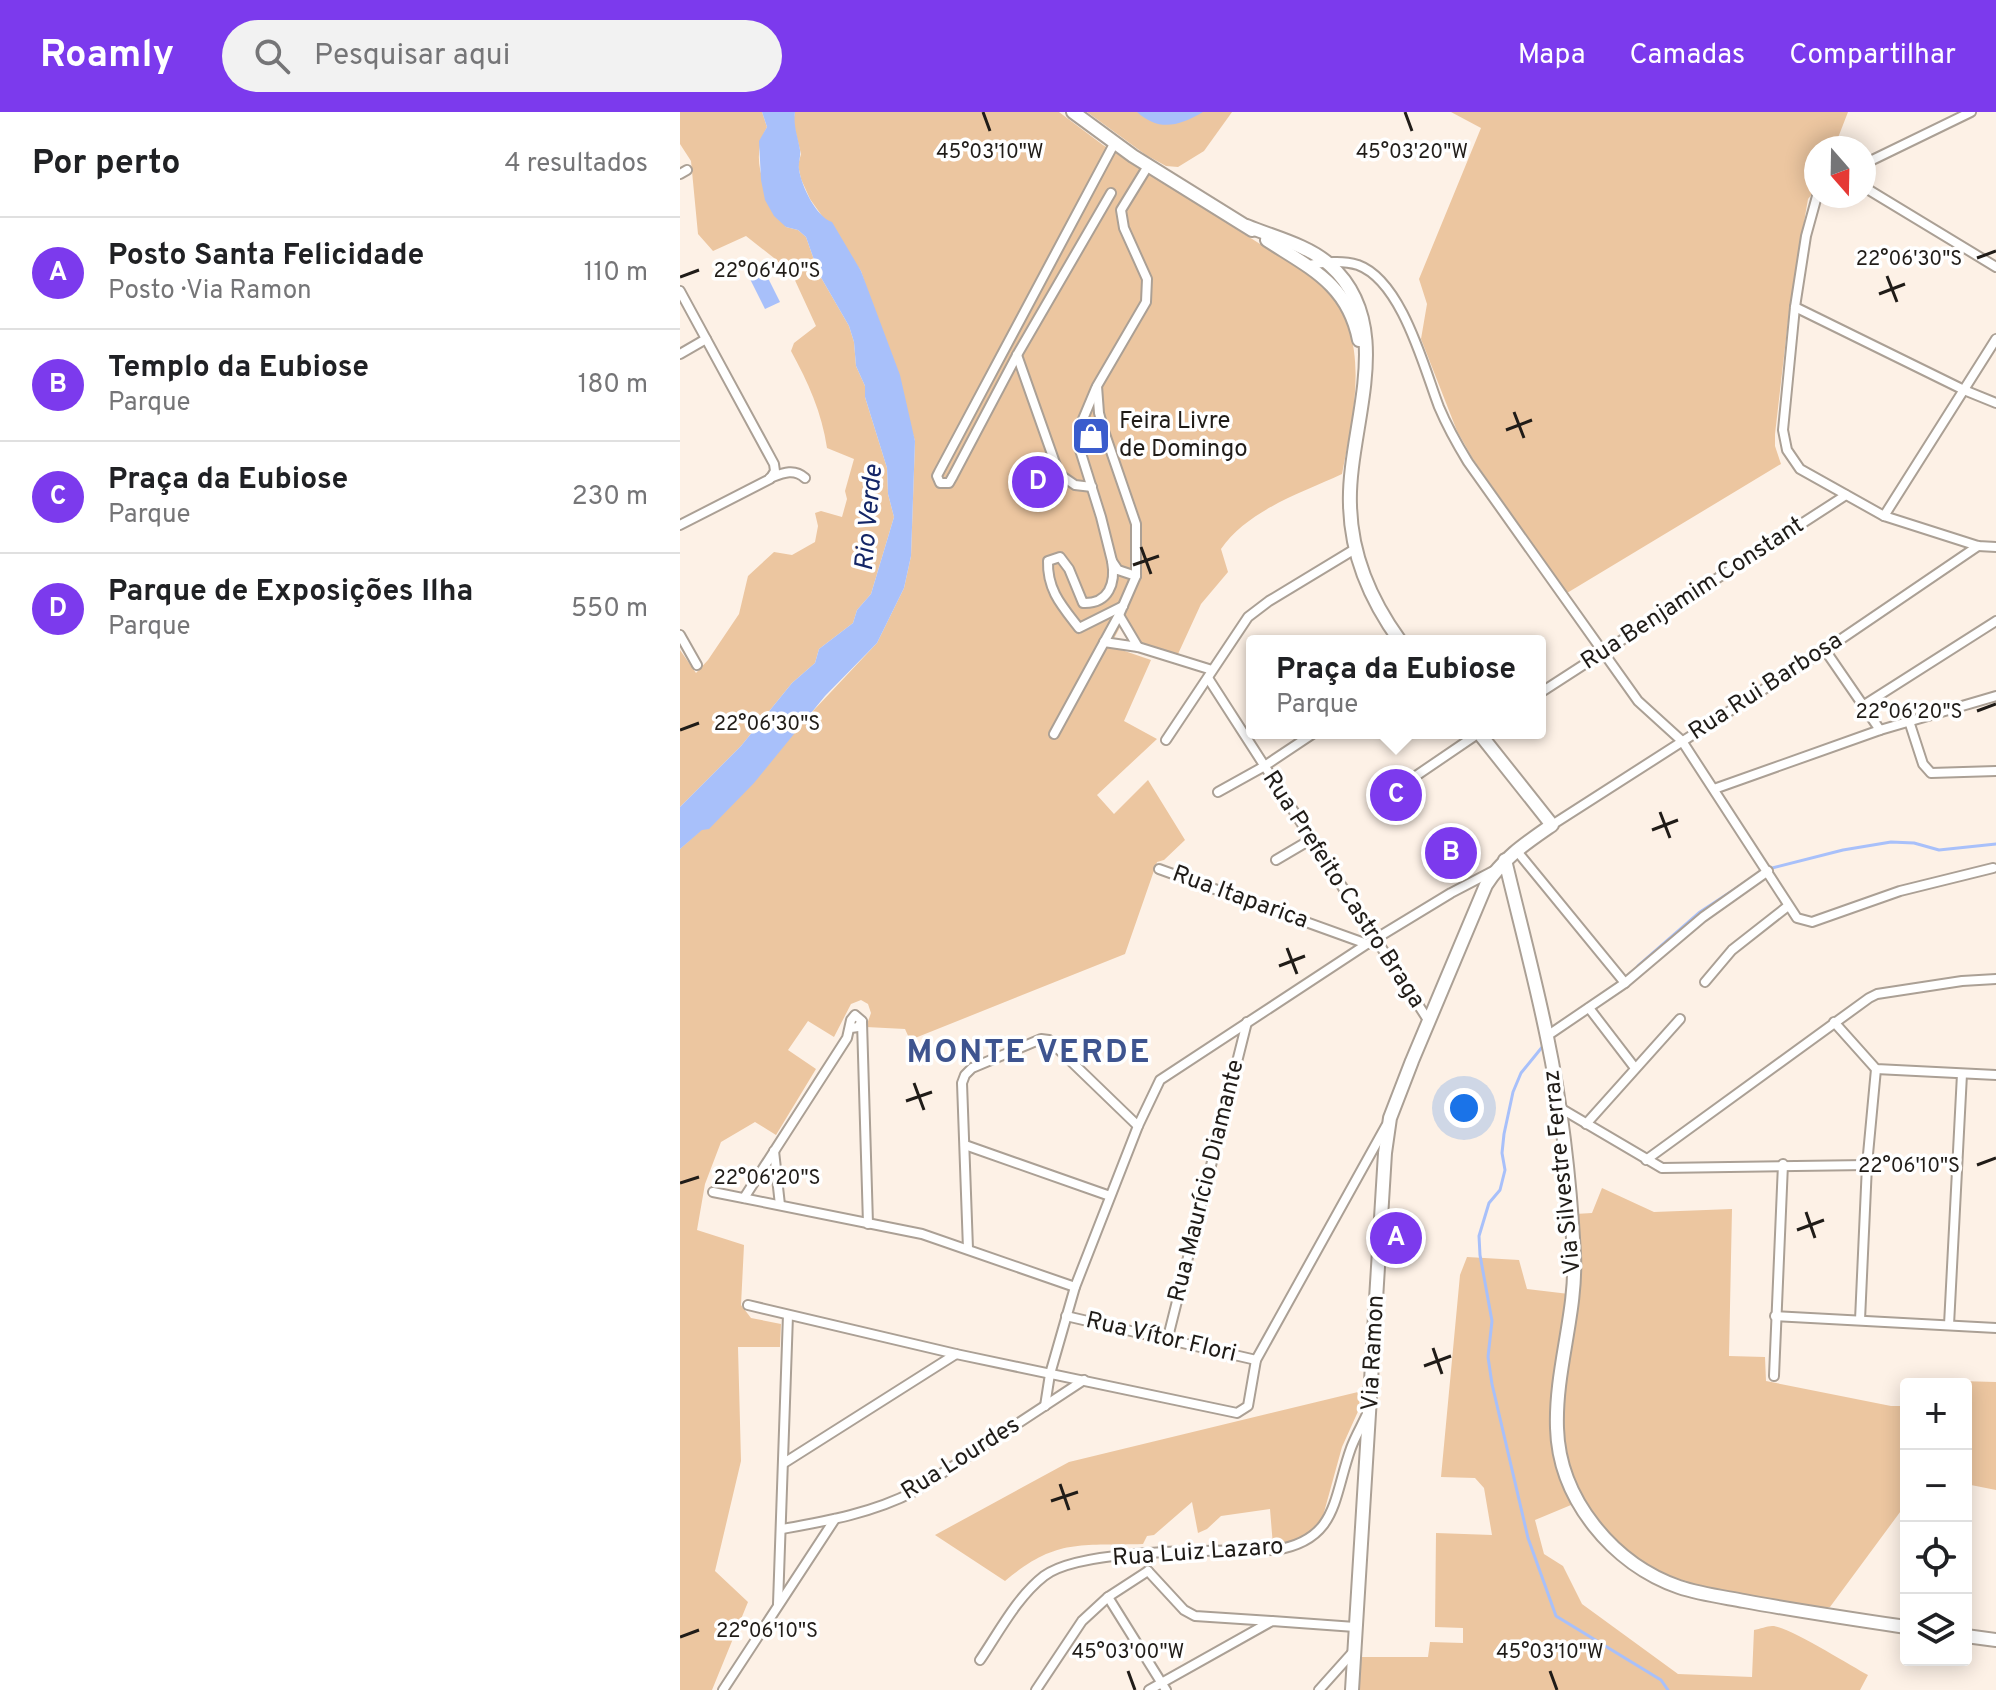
<!DOCTYPE html>
<html lang="pt">
<head>
<meta charset="utf-8">
<style>
	:root { --surface:#fff; --page:#f2f2f2; --text:#202124; --muted:#757577; --line:#e0e0e0; --accent:#7c3aed }
	body { margin:0; font-family:Overpass,sans-serif; background:var(--page); color:var(--text) }
	.controls { position:absolute; right:24px; bottom:24px; display:grid; overflow:hidden; border-radius:8px; box-shadow:0 4px 20px #0003 }
	.controls button { width:72px; height:72px; display:grid; place-items:center; padding:0; border:0; border-bottom:2px solid var(--line); background:var(--surface); color:var(--text); font:40px sans-serif }
	.compass { position:absolute; left:1124px; top:24px; width:72px; height:72px; border-radius:50%; background:var(--surface); box-shadow:0 4px 20px #0003; rotate:160deg }
	.you { position:absolute; left:784px; top:996px; width:28px; height:28px; margin:-20px; border:6px solid #fff; border-radius:50%; background:#1a73e8; box-shadow:0 0 0 12px #1a73e833 }
	.badge { display:grid; place-items:center; width:52px; height:52px; border-radius:50%; background:var(--accent); color:#fff; font-size:26px; font-weight:700 }
	.pin { position:absolute; translate:-50% -50%; border:4px solid #fff; box-shadow:0 2px 8px #0006 }
	.popup { position:absolute; left:566px; top:523px; width:300px; height:104px; box-sizing:border-box; display:grid; place-content:center; border-radius:8px; background:var(--surface); filter:drop-shadow(0 2px 6px #0005); font-size:26px; white-space:nowrap; color:var(--muted) }
	.popup b { font-size:30px; color:var(--text) }
	.popup::after { content:''; position:absolute; left:50%; top:100%; margin-left:-16px; border:16px solid transparent; border-top-color:var(--surface) }
	.list { margin:0; padding:0; list-style:none }
	h2 { display:flex; justify-content:space-between; align-items:center; height:104px; margin:0; padding:0 32px; font-size:34px }
	h2 small { font-size:26px; font-weight:400; color:var(--muted) }
	.list li { display:grid; grid-template-columns:52px 1fr auto; gap:24px; align-items:center; box-sizing:border-box; height:112px; padding:0 32px; border-top:2px solid var(--line) }
	.list b { display:block; font-size:30px; white-space:nowrap }
	.list p { margin:0; font-size:26px; white-space:nowrap; color:var(--muted) }
	.list em { font-size:26px; font-style:normal; color:var(--muted) }
	.icon { flex:none; width:44px; height:44px; fill:none; stroke:currentColor; stroke-width:2; stroke-linecap:round; stroke-linejoin:round }
	.map { position:relative; flex:none; width:1316px; height:1578px; overflow:hidden }
	header { display:flex; align-items:center; gap:48px; box-sizing:border-box; height:112px; padding:0 40px; background:var(--accent); color:#fff }
	header strong { font-size:38px }
	nav { display:flex; gap:44px; margin-inline-start:auto; font-size:28px }
	.search { width:560px; height:72px; background:var(--page); display:flex; align-items:center; gap:20px; box-sizing:border-box; padding:0 28px; border-radius:44px; color:var(--muted); font-size:30px }
	main { display:flex }
	aside { flex:1; background:var(--surface) }
	.map>svg:first-child { display:block }
	.green { fill:#ecc6a0 }
	.water { fill:#a8c0fa }
	.lines { fill:none; stroke-linecap:round; stroke-linejoin:round }
	.stream { stroke:#a8c0fa; stroke-width:3 }
	.street-casing { stroke:#aba095; stroke-width:12 }
	.secondary-casing { stroke:#aba095; stroke-width:16 }
	.street { stroke:#fff; stroke-width:8 }
	.secondary { stroke:#fff; stroke-width:12 }
	.ticks { fill:none; stroke:#201c18; stroke-width:3 }
	.labels { text-anchor:middle; dominant-baseline:central; stroke-width:7; stroke-linejoin:round; paint-order:stroke }
	.poi-label { font-size:24px; fill:#201c18; stroke:#fff; text-anchor:start }
	.street-label { font-size:24px; fill:#201c18; stroke:#fff }
	.water-label { font-size:26px; font-style:italic; fill:#142667; stroke:#fff }
	.district-label { font-size:32px; font-weight:bold; letter-spacing:2px; fill:#3e548f; stroke:#fff }
	.ticks-label { font-size:20px; text-anchor:middle; fill:#201c18; stroke:#fff; stroke-width:7; stroke-linejoin:round; paint-order:stroke }
</style>
</head>
<body>
<header>
<strong>Roamly</strong>
<div class="search"><svg class="icon" aria-label="search" viewBox="0 0 24 24"><circle cx="10" cy="10" r="6"/><path d="M15 15l6 6"/></svg>Pesquisar aqui</div>
<nav><a>Mapa</a><a>Camadas</a><a>Compartilhar</a></nav>
</header>
<main>
<aside>
<h2>Por perto<small>4 resultados</small></h2>
<ul class="list">
<li><span class="badge">A</span><div><b>Posto Santa Felicidade</b><p>Posto · Via Ramon</p></div><em>110 m</em></li>
<li><span class="badge">B</span><div><b>Templo da Eubiose</b><p>Parque</p></div><em>180 m</em></li>
<li><span class="badge">C</span><div><b>Praça da Eubiose</b><p>Parque</p></div><em>230 m</em></li>
<li><span class="badge">D</span><div><b>Parque de Exposições Ilha</b><p>Parque</p></div><em>550 m</em></li>
</ul>
</aside>
<div class="map">
<svg width="1316" height="1578" viewBox="0 0 1316 1578">
	<rect width="100%" height="100%" fill="#fdf1e6"/>
	<g class="green">
		<path d="M0,0H82L87,15C67,51 88,82 106,115L118,118L126,125L139,162L169,214L174,230L176,254L185,274V285L207,356L208,382L214,405L191,482L177,498L173,511L139,537L135,551L112,571L61,634L0,695V538L16,561L28,548L59,502L68,464L94,440L112,443L135,430L138,414L135,401L141,399L162,405L167,387L165,379L174,347L147,336C142,301 128,270 111,239L114,231L136,214L113,164L94,146L66,124L33,139L18,122L11,49L0,32Z"/>
		<path d="M115,0H379L423,33L642,171C693,223 674,299 662,362C621,381 568,398 541,437L548,460L521,492L498,542L460,532L446,504L430,534L471,548L444,609L477,627L417,683L434,702L468,668L505,728L484,748L477,750L445,842L230,928L225,917L186,915L191,901L188,892L181,888L171,892L154,925L128,909L108,938L136,957L96,1023L75,1010L41,1030L25,1072L17,1118L64,1133L61,1193L71,1206L101,1212L100,1235H58L61,1349L35,1459L68,1490L32,1578H0V737L22,717L197,531L224,476L231,444L235,329L181,159L130,87L121,67L118,53L121,42L113,10Z"/>
		<polygon points="407,0 552,0 524,39 498,55 486,54 466,43"/>
		<polygon points="771,0 1168,0 1154,36 1136,36 1136,77 1128,87 1110,192 1095,322 1095,334 1101,352 887,481 793,347 777,319 741,227 747,192 739,167 801,16"/>
		<path d="M717,661L734,668L742,677L741,696L723,710C683,710 678,671 717,661Z"/>
		<polygon points="922,1076 974,1100 1052,1097 1049,1244 1085,1245 1086,1269 1211,1294 1226,1294 1226,1392 1150,1495 1137,1497 1035,1480 995,1467 950,1444 926,1422 897,1381 881,1329 895,1102 912,1101"/>
		<path d="M787,1145L839,1148L847,1177L889,1182L876,1259L891,1393L855,1408L864,1442L883,1454L902,1492L998,1562L1072,1565L1074,1518C1080,1517 1087,1514 1092,1514C1106,1513 1171,1554 1188,1563L1180,1578H679L681,1545H748L750,1530L783,1531V1516L755,1515L756,1421L812,1423L804,1376L795,1366L761,1365L780,1163Z"/>
		<polygon points="1279,1269 1316,1270 1316,1378 1286,1372 1286,1272 1278,1272"/>
		<path d="M678,1280L680,1295L662,1335L643,1404L635,1417L623,1427L593,1434L590,1397L541,1404L527,1417L518,1421L512,1390L474,1423L467,1424L463,1432C400,1434 376,1426 325,1469L255,1423L389,1350Z"/>
	</g>
	<g class="water">
		<path d="M82,0H115C113,14 118,25 120,38C121,45 118,51 119,57C121,73 136,105 152,110L181,159L220,263L235,329L231,444L224,476L197,531L145,584L74,671L29,717L22,718L0,737V695L61,634L112,571L135,551L139,537L173,511L177,498L191,482L214,405L208,382L207,356L185,285V274L176,254L174,230L169,214L139,162L126,125L118,118L106,115L94,104L85,88L81,68L79,29L87,15Z"/>
		<path d="M457,0H523C499,14 479,20 457,0Z"/>
		<polygon points="85,160 100,190 85,197 70,167"/>
	</g>
	<g class="lines">
		<g class="stream">
			<polyline points="1088,757 1163,738 1211,730 1234,731 1259,738 1316,732"/>
			<polyline points="958,854 1020,800 1078,762"/>
			<polyline points="863,934 841,961 833,980 824,1022 822,1041 825,1058 820,1078 809,1091 799,1124 800,1143 812,1209 808,1245 812,1272 848,1426 876,1504 981,1568 988,1578"/>
		</g>
		<defs>
			<g id="street">
				<polyline points="1184,52 1291,0"/>
				<polyline points="0,62 7,58"/>
				<polyline points="1184,75 1316,155"/>
				<polyline points="431,81 337,243 273,364 269,371 260,371 257,364 259,360 434,32"/>
				<polyline points="1137,84 1126,124 1115,195 1103,318 1107,338 1120,357 1204,404 1298,434 1316,435"/>
				<path d="M629,153C646,150 662,148 678,153C722,169 744,256 759,295C767,314 777,332 788,350L958,589L1002,629L1117,806L1132,810L1220,779L1313,756"/>
				<polyline points="0,179 94,352 95,359 90,367 0,413"/>
				<polyline points="1115,195 1284,278 1316,291"/>
				<polyline points="0,242 26,227"/>
				<polyline points="337,243 379,362 395,373 412,375"/>
				<polyline points="416,276 398,319 400,338 421,405 432,449 438,458 456,464"/>
				<path d="M90,366C103,361 114,356 125,366"/>
				<polyline points="1204,404 1316,227"/>
				<path d="M432,449C436,471 429,492 403,491L389,457L380,445L368,449C367,478 382,494 399,516L443,494"/>
				<polyline points="439,503 458,535"/>
				<polyline points="0,523 17,553"/>
				<polyline points="424,530 458,535 532,558"/>
				<polyline points="1145,538 1200,618"/>
				<polyline points="528,566 748,908"/>
				<polyline points="860,581 1166,383"/>
				<polyline points="1184,593 1316,509"/>
				<polyline points="1229,609 1243,652 1251,661 1316,659"/>
				<polyline points="374,622 439,503 456,464 456,412 424,319 419,301 417,274 466,190 467,167 444,116 441,98 468,54"/>
				<polyline points="486,628 568,505 589,489 675,437"/>
				<circle cx="714" cy="688" r="18"/>
				<polyline points="724,672 799,621"/>
				<polyline points="1034,677 1200,618 1316,584"/>
				<polyline points="538,680 583,655 634,621"/>
				<polyline points="872,713 1145,538 1298,434"/>
				<polyline points="836,738 945,871"/>
				<polyline points="596,748 630,728"/>
				<polyline points="479,757 687,832"/>
				<polyline points="1025,870 1052,838 1108,794"/>
				<polyline points="909,896 955,956"/>
				<polyline points="182,910 188,1112"/>
				<polyline points="1154,910 1196,957 1316,963"/>
				<polyline points="867,924 945,871 1023,805 1088,759"/>
				<polyline points="880,996 982,1056 1187,1053"/>
				<polyline points="906,1012 1000,907"/>
				<polyline points="285,1033 430,1084"/>
				<polyline points="94,1039 100,1093"/>
				<polyline points="966,1048 1189,886 1197,882 1282,869 1316,867"/>
				<polyline points="33,1080 242,1122 395,1175"/>
				<polyline points="64,1086 167,926 171,908 175,903 182,909 178,915 171,916"/>
				<polyline points="288,1137 282,971 285,963 292,956 361,927 369,928 458,1014"/>
				<polyline points="68,1193 276,1242 557,1301 568,1294 576,1248 706,1014"/>
				<polyline points="386,1204 576,1248"/>
				<polyline points="1095,1204 1316,1216"/>
				<polyline points="1180,1208 1187,1053 1196,957"/>
				<polyline points="1269,1213 1282,962"/>
				<polyline points="487,1229 567,910"/>
				<polyline points="1094,1264 1103,1052"/>
				<polyline points="365,1294 370,1262 395,1175 458,1014 480,968 687,832 771,781 815,758"/>
				<polyline points="104,1351 276,1242"/>
				<path d="M102,1417C147,1409 193,1401 235,1379L404,1268"/>
				<polyline points="468,1459 504,1498 515,1504 591,1509"/>
				<polyline points="428,1485 486,1578"/>
				<polyline points="98,1492 108,1203"/>
				<path d="M300,1548C319,1520 337,1485 364,1464C402,1435 543,1439 595,1438C658,1428 653,1386 671,1336C675,1325 682,1313 687,1302"/>
				<polyline points="43,1578 155,1407"/>
				<polyline points="356,1578 402,1509 428,1485 468,1459"/>
				<polyline points="469,1578 592,1509 675,1515"/>
				<polyline points="639,1578 673,1540"/>
			</g>
			<g id="secondary">
				<polyline points="393,0 453,44 572,118"/>
				<path d="M567,114C593,125 628,133 650,153C719,215 667,316 670,393C671,444 691,489 720,529"/>
				<path d="M587,128C630,156 668,172 679,228"/>
				<path d="M825,748C839,807 855,866 867,925C882,996 890,1070 894,1142C897,1201 875,1257 877,1316C879,1387 933,1452 999,1475C1020,1482 1043,1485 1064,1489C1118,1499 1172,1507 1226,1515"/>
				<polyline points="1286,1524 1316,1528"/>
				<path d="M672,1578L705,1041L710,1006L732,949L806,773C823,746 846,731 872,713L799,621"/>
			</g>
		</defs>
		<use href="#street" class="street-casing"/>
		<use href="#secondary" class="secondary-casing"/>
		<use href="#street" class="street"/>
		<use href="#secondary" class="secondary"/>
	</g>
	<path class="ticks" d="M303,0L310,19M725,0L732,19M1297,146L1316,139M1207,164L1217,190M0,165L19,158M1199,182L1225,172M834,300L844,326M826,318L852,308M461,435L471,462M453,453L479,444M1297,599L1316,592M0,618L19,611M980,700L990,726M972,718L998,708M607,836L617,862M599,854L625,844M234,971L244,998M226,989L252,980M1297,1053L1316,1046M0,1071L19,1065M1126,1100L1135,1126M1117,1118L1144,1108M753,1236L762,1262M744,1254L771,1244M380,1372L389,1398M371,1389L398,1380M0,1525L19,1518M448,1559L455,1578M870,1559L877,1578"/>
	<defs>
		<symbol id="shop-square" viewBox="-11 -11 22 22"><rect x="-9" y="-9" width="18" height="18" rx="4" fill="#3a5ccd" stroke="#fff"/><path d="M-5-2.5h2.3a2.7 3.5 0 0 1 5.4 0H5L5.5 6h-11ZM-1.5-2.5h3a1.5 2.3 0 0 0-3 0Z" fill="#fff"/></symbol>
	</defs>
	<g fill-rule="evenodd">
		<use href="#shop-square" x="389" y="302" width="44" height="44"/>
	</g>
	<g class="labels">
		<g class="poi-label">
			<text x="439" y="310">Feira Livre<tspan x="439" dy="28">de Domingo</tspan></text>
		</g>
		<g class="street-label">
			<text transform="translate(1013 482) rotate(-33)">Rua Benjamim Constant</text>
			<text transform="translate(1086 575) rotate(-33)">Rua Rui Barbosa</text>
			<text transform="translate(663 778) rotate(57)">Rua Prefeito Castro Braga</text>
			<text transform="translate(560 786) rotate(20)">Rua Itaparica</text>
			<text transform="translate(883 1060) rotate(-96)">Via Silvestre Ferraz</text>
			<text transform="translate(527 1069) rotate(-76)">Rua Maurício Diamante</text>
			<text transform="translate(481 1226) rotate(13)">Rua Vítor Flori</text>
			<text transform="translate(694 1241) rotate(-87)">Via Ramon</text>
			<text transform="translate(281 1347) rotate(-32)">Rua Lourdes</text>
			<text transform="translate(518 1441) rotate(-4)">Rua Luiz Lazaro</text>
		</g>
		<g class="water-label">
			<text transform="translate(190 406) rotate(-85)">Rio Verde</text>
		</g>
		<g class="district-label">
			<text x="349" y="942">MONTE VERDE</text>
		</g>
	</g>
	<g class="ticks-label">
		<text x="310" y="46">45°03'10"W</text>
		<text x="732" y="46">45°03'20"W</text>
		<text x="1229" y="153">22°06'30"S</text>
		<text x="87" y="165">22°06'40"S</text>
		<text x="1229" y="606">22°06'20"S</text>
		<text x="87" y="618">22°06'30"S</text>
		<text x="1229" y="1060">22°06'10"S</text>
		<text x="87" y="1072">22°06'20"S</text>
		<text x="87" y="1525">22°06'10"S</text>
		<text x="448" y="1546">45°03'00"W</text>
		<text x="870" y="1546">45°03'10"W</text>
	</g>
</svg>
<div class="controls">
<button>+</button>
<button>−</button>
<button><svg class="icon" aria-label="locate" viewBox="0 0 24 24"><circle cx="12" cy="12" r="6"/><path d="M12 2v4M12 18v4M2 12h4M18 12h4"/></svg></button>
<button><svg class="icon" aria-label="layers" viewBox="0 0 24 24"><path d="M12 4l9 5-9 5-9-5zM3 14l9 5 9-5"/></svg></button>
</div>
<svg class="compass" viewBox="-18 -18 36 36"><path d="M0-13l5 13h-10z" fill="#e53935"/><path d="M0 13l5-13h-10z" fill="#757577"/></svg>
<div class="you"></div>
<div class="pin badge" style="left:716px;top:1126px">A</div>
<div class="pin badge" style="left:771px;top:741px">B</div>
<div class="pin badge" style="left:716px;top:683px">C</div>
<div class="popup"><b>Praça da Eubiose</b>Parque</div>
<div class="pin badge" style="left:358px;top:370px">D</div>
</div>
</main>
</body>
</html>
